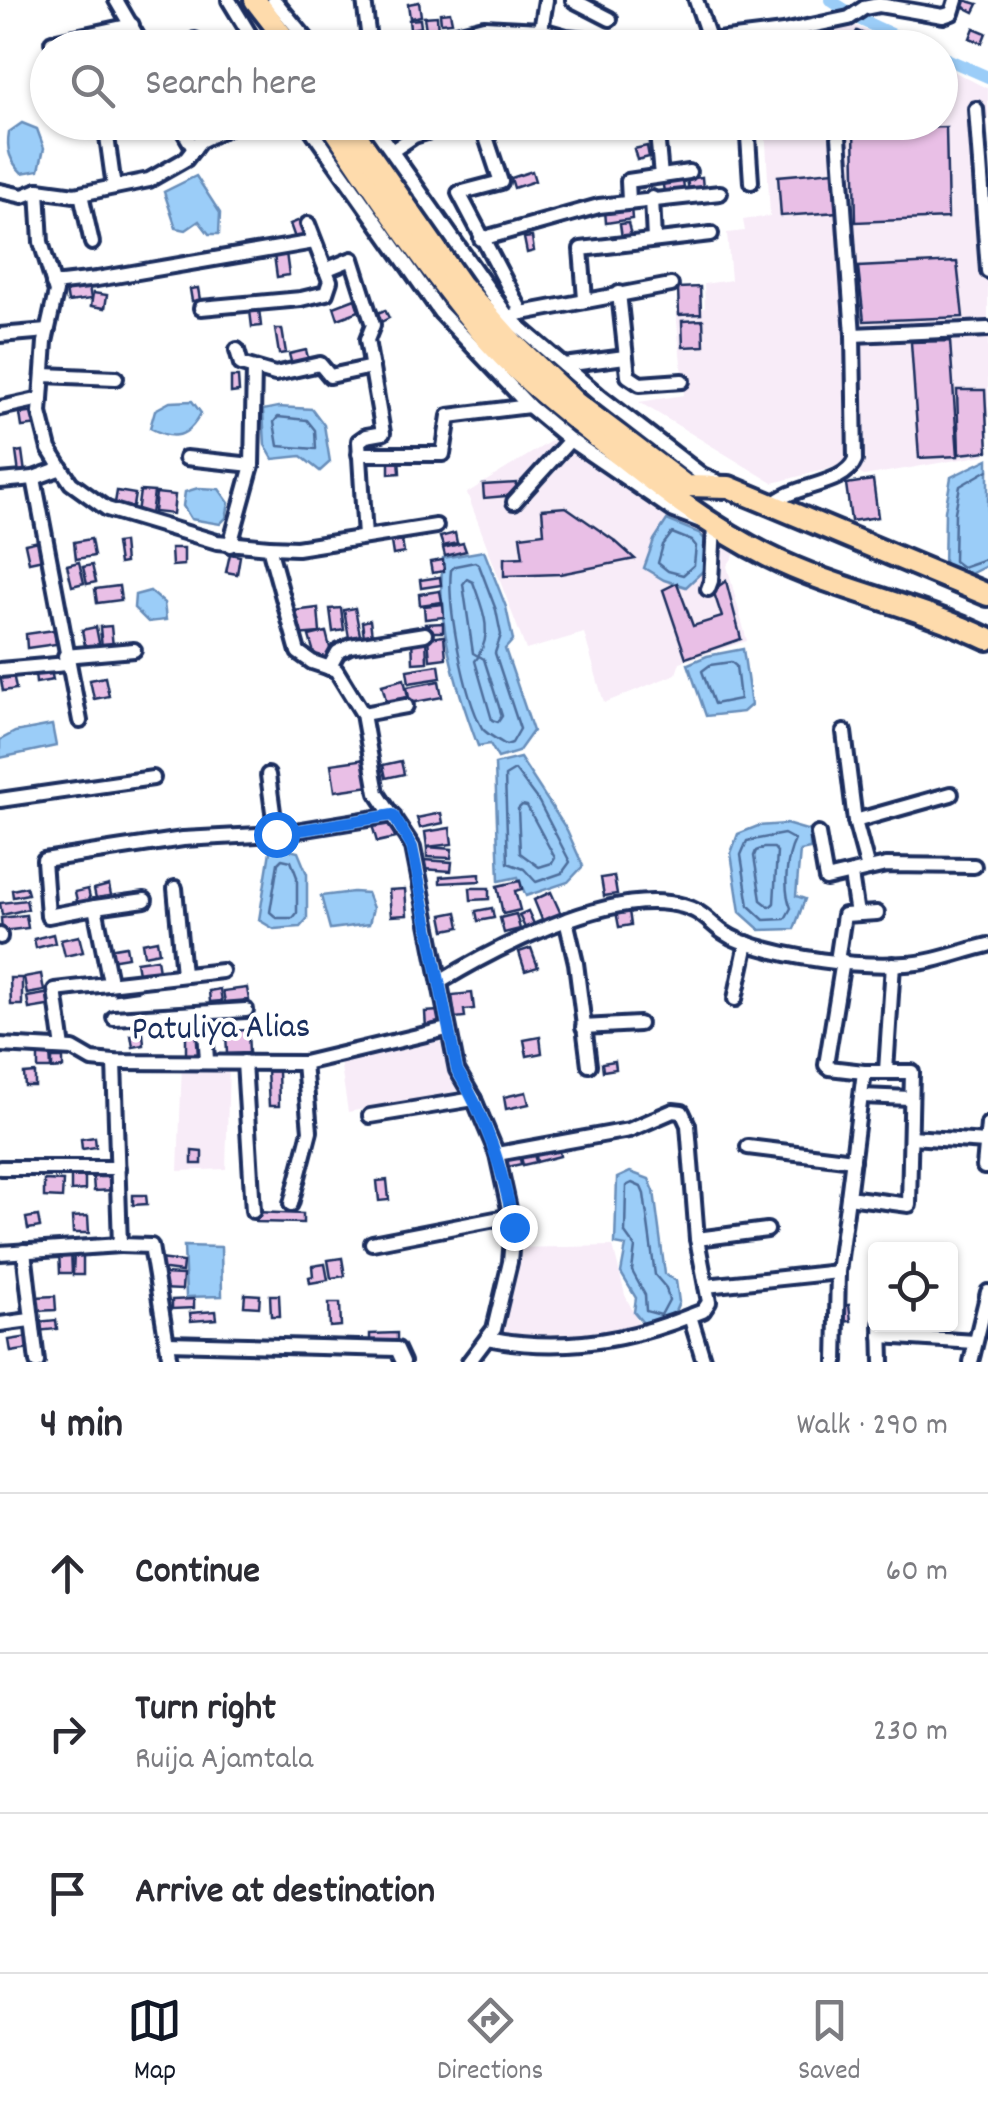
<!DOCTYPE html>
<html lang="en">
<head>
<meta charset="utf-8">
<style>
	:root { --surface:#fff; --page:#f2f2f3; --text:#2b2b33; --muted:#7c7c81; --line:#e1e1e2; --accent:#111827 }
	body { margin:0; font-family:Dekko,sans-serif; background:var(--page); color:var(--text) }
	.controls { position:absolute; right:30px; bottom:30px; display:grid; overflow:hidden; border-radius:10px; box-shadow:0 2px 8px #0004 }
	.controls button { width:90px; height:90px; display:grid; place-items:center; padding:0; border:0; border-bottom:2px solid var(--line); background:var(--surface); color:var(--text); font:50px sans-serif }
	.stop { position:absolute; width:30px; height:30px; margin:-22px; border:8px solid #1a73e8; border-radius:50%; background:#fff }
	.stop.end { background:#1a73e8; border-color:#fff; box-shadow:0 2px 10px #0008 }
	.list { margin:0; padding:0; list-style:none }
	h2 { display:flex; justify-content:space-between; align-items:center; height:130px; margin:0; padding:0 40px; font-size:42px }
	h2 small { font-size:32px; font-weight:400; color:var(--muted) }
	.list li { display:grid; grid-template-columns:65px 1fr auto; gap:30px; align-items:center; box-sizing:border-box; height:160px; padding:0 40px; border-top:2px solid var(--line) }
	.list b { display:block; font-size:38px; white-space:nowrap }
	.list p { margin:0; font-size:32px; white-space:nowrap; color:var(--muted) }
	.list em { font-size:32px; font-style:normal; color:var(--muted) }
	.icon { flex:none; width:55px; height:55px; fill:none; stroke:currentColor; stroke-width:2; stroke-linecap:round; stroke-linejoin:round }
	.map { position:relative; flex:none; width:988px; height:1362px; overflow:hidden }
	.search { position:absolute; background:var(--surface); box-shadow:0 2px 8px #0004; left:30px; right:30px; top:30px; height:110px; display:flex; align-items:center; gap:25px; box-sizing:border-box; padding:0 35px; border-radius:55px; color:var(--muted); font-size:38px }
	.sheet { height:610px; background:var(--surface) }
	nav { display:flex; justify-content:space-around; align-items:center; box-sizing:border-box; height:140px; border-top:2px solid var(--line); background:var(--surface); font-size:28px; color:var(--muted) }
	nav a { display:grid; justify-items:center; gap:5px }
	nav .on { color:var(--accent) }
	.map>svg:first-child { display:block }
	.built { fill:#f8ecf8 }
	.water { fill:#9bcdf8; stroke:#688eba; stroke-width:2.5 }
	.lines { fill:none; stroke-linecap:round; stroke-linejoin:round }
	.shore { stroke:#4e6e9c; stroke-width:2.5 }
	.canal { stroke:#9bcdf8; stroke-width:12 }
	.building { fill:#e9bfe6; stroke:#1b2f5e; stroke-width:2.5 }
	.minor-casing { stroke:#1b2f5e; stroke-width:20 }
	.highway-casing { stroke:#1b2f5e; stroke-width:28 }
	.minor { stroke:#fff; stroke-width:12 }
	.highway { stroke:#fedbac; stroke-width:20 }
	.route { stroke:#1a73e8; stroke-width:12 }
	.labels { text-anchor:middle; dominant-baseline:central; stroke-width:8; stroke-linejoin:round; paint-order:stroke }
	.street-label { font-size:35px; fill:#1b2f5e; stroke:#fff }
</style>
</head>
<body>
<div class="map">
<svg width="988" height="1362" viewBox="0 0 988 1362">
	<rect width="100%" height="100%" fill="#fff"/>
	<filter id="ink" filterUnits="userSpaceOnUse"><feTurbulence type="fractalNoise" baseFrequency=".01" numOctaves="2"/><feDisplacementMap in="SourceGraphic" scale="20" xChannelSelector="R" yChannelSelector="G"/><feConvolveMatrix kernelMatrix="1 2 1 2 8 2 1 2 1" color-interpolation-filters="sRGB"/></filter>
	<g filter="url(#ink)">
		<g class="built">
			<polygon points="850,23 903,47 761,48 760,41"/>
			<polygon points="941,65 988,89 988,415 985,455 864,476 843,465 773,483 639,402 684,395 676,311 705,308 704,284 731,280 727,233 745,231 743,220 770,216 765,123 940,122"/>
			<polygon points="567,431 670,503 743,542 727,566 747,641 680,662 676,674 604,703 584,633 526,650 467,493"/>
			<polygon points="440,1041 458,1091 348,1112 340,1060"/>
			<polygon points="182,1064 229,1064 226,1169 178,1171"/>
			<polygon points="613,1246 625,1295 644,1334 526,1341 496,1336 514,1248"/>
		</g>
		<g class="water">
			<path d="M22,123L37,129L44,148L39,170L22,173C10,161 6,150 9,132Z"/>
			<polygon points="196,176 220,213 219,234 209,234 199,221 186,230 176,228 164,192"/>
			<path d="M192,401L201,413C188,438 174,441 150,428L155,410L170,402Z"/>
			<polygon points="278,407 312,409 324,425 330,462 320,471 301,456 273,459 265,445 263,410"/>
			<polygon points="988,459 988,565 962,578 944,571 945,511 951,477"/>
			<polygon points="198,488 219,489 229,503 226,518 220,524 191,519 183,506 185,492"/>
			<polygon points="667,520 699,533 707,542 704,570 686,587 664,580 644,568 654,540"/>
			<path d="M484,551L506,607L513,640L505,649L533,731L518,752L498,758L490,744L478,746C456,687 435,621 443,558Z"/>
			<polygon points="150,591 164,603 166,620 148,622 134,608 135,595"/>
			<polygon points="743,649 751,705 743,712 706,716 688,664 707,656"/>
			<polygon points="52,725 56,746 0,758 0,740 15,732"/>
			<polygon points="520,758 567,830 583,866 568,882 526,896 518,877 499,881 495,764"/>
			<polygon points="786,824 810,831 810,849 800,851 796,896 805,899 794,929 760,930 740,912 731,853 738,834 758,826"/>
			<polygon points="281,848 298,852 307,874 307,919 300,927 274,929 259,920 270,851"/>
			<polygon points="353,892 367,893 373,908 369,924 330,929 321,896"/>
			<polygon points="630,1172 649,1179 654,1191 665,1274 676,1281 679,1302 669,1326 644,1324 634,1312 636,1298 621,1273 626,1246 615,1244 617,1178"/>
			<polygon points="184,1246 221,1247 222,1296 186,1297"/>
		</g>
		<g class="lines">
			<g class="shore">
				<polygon points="278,417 307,420 315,430 316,449 278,446 274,422"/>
				<polyline points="988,470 960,486 955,512 954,561 962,567 988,558"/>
				<polygon points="672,533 692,541 696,546 694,565 683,575 668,571 658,563 663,545"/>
				<path d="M475,562L479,565L496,610L501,635L495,653L520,729L512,743L506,745C501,742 485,733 482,728C464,695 447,606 451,570L455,566Z"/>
				<path d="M467,579L473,582C482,608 494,632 478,656L473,653L463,584Z"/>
				<polygon points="479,656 484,659 502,716 498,722 492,720 475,661"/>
				<polygon points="731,662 736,666 740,699 714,704 702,671 710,665"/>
				<polygon points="515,770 539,802 570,862 562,873 536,882 524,869 508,863 505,776"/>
				<polygon points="522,805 527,806 555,858 552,863 539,867 520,853 518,809"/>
				<path d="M784,834L795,840C786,858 783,890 791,908L785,919L764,920L749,906L741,855L747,841Z"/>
				<polygon points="764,848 774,848 777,852 774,903 770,907 761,900 754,856 756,851"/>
				<polygon points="282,859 291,861 297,877 297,913 293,918 277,918 270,912 278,863"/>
				<polygon points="632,1183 641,1187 644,1194 655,1275 666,1288 669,1300 661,1315 646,1311 645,1295 632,1271 635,1247 625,1233 626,1186"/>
			</g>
			<g class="canal">
				<polyline points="830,0 861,20 922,48"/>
				<polyline points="940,56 988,77"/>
			</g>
		</g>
		<g class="building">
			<polygon points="964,0 978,4 974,12 962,6"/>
			<polygon points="419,2 421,16 410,18 408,4"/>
			<polygon points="450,12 452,22 441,23 440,13"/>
			<polygon points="437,16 438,35 427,36 424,17"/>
			<polygon points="420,19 421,27 410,29 409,20"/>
			<polygon points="974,28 986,33 982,43 970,38"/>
			<polygon points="423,29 425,40 411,43 410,31"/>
			<polygon points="857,31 896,48 848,48"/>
			<polygon points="946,127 948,218 856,222 854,130"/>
			<polygon points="651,129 651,137 637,138 637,131"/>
			<polygon points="647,146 649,157 637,160 634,149"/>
			<polygon points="532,171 535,181 514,188 511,178"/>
			<polygon points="834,171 838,212 781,216 778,176"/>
			<polygon points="683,177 684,190 664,192 662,179"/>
			<polygon points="702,177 703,189 689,191 687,179"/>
			<polygon points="631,207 632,219 606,223 605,210"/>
			<polygon points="303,219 309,237 296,241 290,224"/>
			<polygon points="628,223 631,236 622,238 620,224"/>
			<polygon points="532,237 534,251 527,253 524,238"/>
			<polygon points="286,253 289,275 277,277 274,255"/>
			<polygon points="957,262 963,317 864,321 858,267"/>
			<polygon points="89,286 91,299 68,302 66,289"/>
			<polygon points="700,287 701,314 679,315 678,288"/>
			<polygon points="198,288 200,300 192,301 190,289"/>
			<polygon points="93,293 107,295 105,308 91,306"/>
			<polygon points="355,299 359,311 338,319 334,307"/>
			<polygon points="259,309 261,326 252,327 250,311"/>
			<polygon points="385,310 389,318 379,323 375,314"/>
			<polygon points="703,320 704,346 683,347 682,321"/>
			<polygon points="275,329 282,329 286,353 279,354"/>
			<polygon points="950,341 958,456 919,458 911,342"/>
			<polygon points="306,350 310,365 293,369 289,354"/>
			<polygon points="231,377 238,377 239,392 231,393"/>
			<polygon points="957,390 985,390 988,451 959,454"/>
			<polygon points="38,412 39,425 22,427 20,414"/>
			<polygon points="22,451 25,473 19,474 16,452"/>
			<polygon points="399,458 400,473 389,474 389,459"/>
			<polygon points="873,480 878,517 851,521 846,484"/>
			<polygon points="516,483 517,495 484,498 483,485"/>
			<polygon points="117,491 135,494 132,512 114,509"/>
			<polygon points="140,491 154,492 151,515 137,513"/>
			<polygon points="156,493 175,495 173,514 154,512"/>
			<polygon points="566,507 615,541 635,559 560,574 504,576 504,558 523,557 520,536 544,533 542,509"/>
			<polygon points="455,533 457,543 443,546 440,537"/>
			<polygon points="91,539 94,556 76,559 74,542"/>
			<polygon points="402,540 404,553 393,555 391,542"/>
			<polygon points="39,541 43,559 29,562 25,544"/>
			<polygon points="123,542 125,563 119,564 116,543"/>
			<polygon points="463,543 466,551 445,556 443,548"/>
			<polygon points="171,548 184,548 184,565 172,566"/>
			<polygon points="230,554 240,556 237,574 226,572"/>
			<polygon points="443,560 444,571 432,573 430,562"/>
			<polygon points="79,562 84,583 72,586 67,565"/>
			<polygon points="92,565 96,582 87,584 83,567"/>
			<polygon points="440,577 441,585 421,588 420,580"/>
			<polygon points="726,581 741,639 686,658 663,590 677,583 693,626 722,617 713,590"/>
			<polygon points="119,586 121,600 97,603 95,589"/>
			<polygon points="440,591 442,602 420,605 419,594"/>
			<polygon points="443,604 444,617 425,619 424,606"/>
			<polygon points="318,608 320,633 296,635 293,611"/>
			<polygon points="341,608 344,630 333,632 330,609"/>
			<polygon points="355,608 360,635 349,638 344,610"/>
			<polygon points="370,620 372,636 364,637 362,622"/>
			<polygon points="443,623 443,632 426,632 425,624"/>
			<polygon points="111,626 113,647 102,648 100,627"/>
			<polygon points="96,627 100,648 86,651 82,630"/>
			<polygon points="54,630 56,644 27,648 26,634"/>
			<polygon points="326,632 332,656 316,660 309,636"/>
			<polygon points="444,636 446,658 430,660 428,638"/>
			<polygon points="426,637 427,662 413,663 412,638"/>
			<polygon points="439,665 441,678 409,683 407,670"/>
			<polygon points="51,670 53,680 36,683 35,673"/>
			<polygon points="13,673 16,689 3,691 0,675"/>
			<polygon points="105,677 109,696 94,699 90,680"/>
			<polygon points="404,679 409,701 388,707 382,685"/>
			<polygon points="439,681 442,697 410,703 407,687"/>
			<polygon points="366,759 370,786 335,791 331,764"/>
			<polygon points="401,761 404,774 386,778 383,765"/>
			<polygon points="441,813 443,823 420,828 417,818"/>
			<polygon points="391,820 395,838 377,842 372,825"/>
			<polygon points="450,828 452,844 427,847 425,832"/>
			<polygon points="427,847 452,849 451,858 427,857"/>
			<polygon points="424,860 452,862 451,871 423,869"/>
			<polygon points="480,874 480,881 440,883 440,877"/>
			<polygon points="614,876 617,894 604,896 601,878"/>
			<polygon points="520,881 522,889 515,891 520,910 503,914 497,886"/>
			<polygon points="109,885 112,900 97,903 94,889"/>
			<polygon points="26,887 28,894 13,897 12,890"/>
			<polygon points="470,888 489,888 489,899 471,900"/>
			<polygon points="88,889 91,902 78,905 75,892"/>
			<polygon points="405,889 407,915 391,916 389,890"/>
			<polygon points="551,892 561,914 543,922 534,900"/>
			<polygon points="26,900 28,909 2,915 0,903"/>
			<polygon points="628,904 631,925 619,927 615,906"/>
			<polygon points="492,908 494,918 478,921 476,911"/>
			<polygon points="528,911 535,926 526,930 519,915"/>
			<polygon points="457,912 460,927 445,930 442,915"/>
			<polygon points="516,914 520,929 504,933 500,918"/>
			<polygon points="26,915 28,928 2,931 1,918"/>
			<polygon points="53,934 55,943 36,948 34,939"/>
			<polygon points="79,936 83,952 65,956 61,940"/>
			<polygon points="157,940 159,952 144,955 142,943"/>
			<polygon points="126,946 128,957 110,960 108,949"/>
			<polygon points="531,948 538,967 525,971 519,952"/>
			<polygon points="157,959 159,971 138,973 136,962"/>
			<polygon points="41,974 44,991 27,994 24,977"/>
			<polygon points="10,978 22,978 22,1005 11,1005"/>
			<polygon points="136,982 137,991 115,994 114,985"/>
			<polygon points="247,988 249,1000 225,1002 223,991"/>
			<polygon points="220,989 222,1001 210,1002 209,991"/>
			<polygon points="51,993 53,1005 29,1009 27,997"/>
			<polygon points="472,993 474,1009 464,1010 465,1017 455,1018 452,995"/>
			<polygon points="439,1011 441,1027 426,1029 425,1012"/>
			<polygon points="248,1030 249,1053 227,1054 226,1031"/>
			<polygon points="143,1033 144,1045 133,1047 131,1035"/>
			<polygon points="200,1034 200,1055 186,1055 186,1035"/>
			<polygon points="540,1037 542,1053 527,1056 524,1040"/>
			<polygon points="50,1050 51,1069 38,1069 38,1051"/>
			<polygon points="52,1058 63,1058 63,1068 52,1069"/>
			<polygon points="615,1061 616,1069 603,1071 602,1063"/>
			<polygon points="267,1070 278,1070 279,1106 269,1106"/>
			<polygon points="35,1073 35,1086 25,1086 24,1074"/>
			<polygon points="526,1092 529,1104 506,1109 504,1097"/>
			<polygon points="95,1137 96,1147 82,1149 81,1139"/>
			<polygon points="558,1145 560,1156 537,1162 535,1150"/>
			<polygon points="533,1150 536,1162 523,1165 520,1153"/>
			<polygon points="192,1151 202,1152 202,1164 192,1164"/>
			<polygon points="519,1153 521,1164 508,1167 506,1156"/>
			<polygon points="85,1175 85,1190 71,1191 71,1176"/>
			<polygon points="93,1177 114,1177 115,1190 94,1191"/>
			<polygon points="44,1180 63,1181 62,1198 44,1197"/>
			<polygon points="387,1180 389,1200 379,1201 377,1181"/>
			<polygon points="133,1195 146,1195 147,1204 133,1205"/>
			<polygon points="256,1212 303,1214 303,1223 256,1222"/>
			<polygon points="38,1216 40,1227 28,1229 26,1218"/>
			<polygon points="88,1216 89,1233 73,1233 72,1217"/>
			<polygon points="59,1250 71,1250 72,1273 60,1273"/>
			<polygon points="74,1250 83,1251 83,1275 73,1275"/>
			<polygon points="342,1258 345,1276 331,1278 328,1260"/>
			<polygon points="159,1259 183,1262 182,1272 158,1269"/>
			<polygon points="325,1264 328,1280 310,1283 309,1277 313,1276 312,1266"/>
			<polygon points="162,1274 183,1275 182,1290 161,1289"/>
			<polygon points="245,1294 260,1295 259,1307 244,1306"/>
			<polygon points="270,1295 279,1295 280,1316 271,1316"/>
			<polygon points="55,1296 56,1310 35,1311 35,1297"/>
			<polygon points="194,1299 194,1308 172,1309 172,1300"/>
			<polygon points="329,1303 340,1303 341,1326 330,1327"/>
			<polygon points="849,1305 851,1321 842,1322 840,1306"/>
			<polygon points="216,1311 217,1319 191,1321 190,1313"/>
			<polygon points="56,1320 57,1329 37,1331 36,1322"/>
			<polygon points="397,1333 397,1348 370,1348 370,1334"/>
			<polygon points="29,1337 30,1349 11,1352 9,1340"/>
		</g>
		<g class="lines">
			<defs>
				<g id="minor">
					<polyline points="116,0 144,48"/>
					<polyline points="229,0 258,48"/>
					<polyline points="274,0 314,48"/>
					<polyline points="364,0 370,48"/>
					<polyline points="573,0 610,19"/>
					<polyline points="696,0 710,41"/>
					<polyline points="541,30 546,0"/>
					<polyline points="195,40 202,48"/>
					<polyline points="52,42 132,25"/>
					<polyline points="402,48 484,27 541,30 566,37 639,44 710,41 783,32 849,18 864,8 879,5 943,16 952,13 956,0"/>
					<polyline points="976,109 988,271"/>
					<polyline points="105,122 114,187"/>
					<polyline points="178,122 194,149"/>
					<polyline points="306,122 440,312 529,406 570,440 674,511 714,526 711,581 708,589"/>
					<polyline points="371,122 508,317 601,397 702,475 720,483"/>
					<polyline points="481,122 501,182 459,193 522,313 508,317"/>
					<polyline points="656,122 661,176"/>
					<polyline points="747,122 751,182"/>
					<polyline points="392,151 414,136 460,122"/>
					<polyline points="38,190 41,242 56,292 45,342 40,413 49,449 61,468 71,483 107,509 217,542 269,547 298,652 312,662 336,670 363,714 377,793 413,847 457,1070 474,1099 497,1154 513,1227 510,1262 494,1329 469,1362"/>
					<polyline points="38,190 75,195 149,180 186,159 200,141 239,122"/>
					<polyline points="0,191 23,196 38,190"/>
					<polyline points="81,194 92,243"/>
					<polyline points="652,198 654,240"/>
					<polyline points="629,201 628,181 689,172"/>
					<polyline points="481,239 599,206 720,193"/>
					<polyline points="325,270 352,259 373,325 367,340 383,433 366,436 359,441 365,537"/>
					<polyline points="53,284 97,279 314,242"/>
					<polyline points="619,293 628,376 640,384 682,381"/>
					<polyline points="585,299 581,249 711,234"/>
					<polyline points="201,308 301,299 326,293 330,281 308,224"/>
					<polyline points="522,313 671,285"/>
					<polyline points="0,335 47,331"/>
					<polyline points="853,335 988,329"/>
					<polyline points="237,350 241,364 275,374 320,364 330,376 372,367"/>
					<polyline points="564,365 625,357"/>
					<polyline points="43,375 116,378"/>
					<polyline points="0,408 41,399"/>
					<polyline points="359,454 443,454 449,416 529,406"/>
					<polyline points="186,458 252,465"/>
					<polyline points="34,478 80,721"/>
					<polyline points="0,481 34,478 61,468"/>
					<polyline points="514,502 570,440"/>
					<path d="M771,506C793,483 844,487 855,460L853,335L838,122"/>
					<polyline points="230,545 252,465 254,369"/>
					<polyline points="269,547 297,548 436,526"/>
					<polyline points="65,656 134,650"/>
					<polyline points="329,668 338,652 350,646 425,634"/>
					<polyline points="0,670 67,664"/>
					<polyline points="363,714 406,706"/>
					<polyline points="844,732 855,821 868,869"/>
					<polyline points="268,775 276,834"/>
					<polyline points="0,800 153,778"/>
					<polyline points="855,821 951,794"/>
					<polyline points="818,834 826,879 886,865 974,866"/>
					<polyline points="851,875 857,914"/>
					<polyline points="175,888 183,974"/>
					<polyline points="95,907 145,900"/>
					<polyline points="566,920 576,963 589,1065"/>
					<polyline points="0,935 0,937"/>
					<polyline points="837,961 844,915 877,913"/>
					<polyline points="843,961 826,1065 829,1068 864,1072"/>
					<polyline points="110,982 95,907 48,916 44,860 183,839 276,834 393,815"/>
					<path d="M440,982C497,947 602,894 668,903C710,908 708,929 740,941C790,959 853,967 906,964C933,963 962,951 988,945"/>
					<polyline points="735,999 747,943"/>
					<polyline points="204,1014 207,1060"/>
					<polyline points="114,1018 246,1010"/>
					<polyline points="583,1027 639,1024"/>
					<polyline points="0,1045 73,1049 92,1060 114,1062 304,1063 447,1029"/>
					<polyline points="63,1048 55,990 222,971"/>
					<polyline points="114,1062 120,1245 151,1246 170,1362"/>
					<polyline points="244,1062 253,1211"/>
					<polyline points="886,1071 893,964"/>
					<polygon points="864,1072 912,1072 909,1205 848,1197"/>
					<polyline points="862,1096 910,1098"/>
					<polyline points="370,1116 474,1099"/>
					<polyline points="988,1124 984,1167 988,1167"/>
					<polyline points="911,1137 986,1142"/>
					<polyline points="748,1147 853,1160"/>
					<polyline points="497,1154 629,1130 673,1111 682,1112 688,1125 697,1239 709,1302 703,1311 690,1316 704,1362"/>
					<polyline points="0,1168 118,1168"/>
					<polyline points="291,1204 310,1131 304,1063"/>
					<polyline points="697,1239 767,1230"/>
					<polyline points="372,1243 511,1216"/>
					<polyline points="24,1251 37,1362"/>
					<polyline points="0,1253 120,1245"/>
					<polyline points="706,1286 838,1272"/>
					<polyline points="0,1324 30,1320"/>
					<polyline points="881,1324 882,1362"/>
					<polyline points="881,1336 975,1342"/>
					<path d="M487,1338C555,1352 625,1342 690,1316"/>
					<polyline points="167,1343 397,1349 403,1362"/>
					<polyline points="836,1362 838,1272 848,1197"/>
					<polyline points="971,1362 988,1292"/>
				</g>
				<g id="highway">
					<polyline points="255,0 292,48"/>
					<path d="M330,122C377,194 426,266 481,332C515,373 558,406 599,439C653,482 706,525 768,556C838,591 918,605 988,639"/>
					<polyline points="347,122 461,285 513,343 576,403 686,486 729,487 988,595"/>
				</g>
			</defs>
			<use href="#minor" class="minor-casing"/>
			<use href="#highway" class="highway-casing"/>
			<use href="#minor" class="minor"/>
			<use href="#highway" class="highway"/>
		</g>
	</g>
	<g class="lines" filter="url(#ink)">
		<path class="route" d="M276,834L393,815L412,847L457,1070C487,1119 503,1171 514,1227"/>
	</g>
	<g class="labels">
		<g class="street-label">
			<text transform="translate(221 1030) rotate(-1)">Patuliya Alias</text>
		</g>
	</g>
</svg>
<div class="controls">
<button><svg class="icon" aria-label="locate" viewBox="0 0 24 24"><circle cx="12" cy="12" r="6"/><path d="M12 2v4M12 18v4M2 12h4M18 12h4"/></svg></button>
</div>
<div class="stop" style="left:276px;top:834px"></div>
<div class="stop end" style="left:514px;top:1227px"></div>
<div class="search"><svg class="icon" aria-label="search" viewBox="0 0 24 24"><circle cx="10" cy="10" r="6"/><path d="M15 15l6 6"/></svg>Search here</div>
</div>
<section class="sheet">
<h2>4 min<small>Walk · 290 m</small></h2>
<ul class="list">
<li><svg class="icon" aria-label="ahead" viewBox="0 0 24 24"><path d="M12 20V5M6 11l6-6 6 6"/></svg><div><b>Continue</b></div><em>60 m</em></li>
<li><svg class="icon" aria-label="right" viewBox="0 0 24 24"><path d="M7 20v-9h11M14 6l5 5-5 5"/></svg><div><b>Turn right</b><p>Ruija Ajamtala</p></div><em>230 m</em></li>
<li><svg class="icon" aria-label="arrive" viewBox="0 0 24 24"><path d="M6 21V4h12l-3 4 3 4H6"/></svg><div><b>Arrive at destination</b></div></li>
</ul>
</section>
<nav>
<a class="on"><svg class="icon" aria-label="map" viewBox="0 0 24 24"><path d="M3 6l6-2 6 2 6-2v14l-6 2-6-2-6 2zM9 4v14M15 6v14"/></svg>Map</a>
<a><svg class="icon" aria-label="directions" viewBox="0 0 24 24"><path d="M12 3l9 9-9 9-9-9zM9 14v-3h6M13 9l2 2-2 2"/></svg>Directions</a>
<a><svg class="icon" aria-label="saved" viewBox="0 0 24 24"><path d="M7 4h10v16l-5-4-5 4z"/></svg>Saved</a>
</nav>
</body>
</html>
